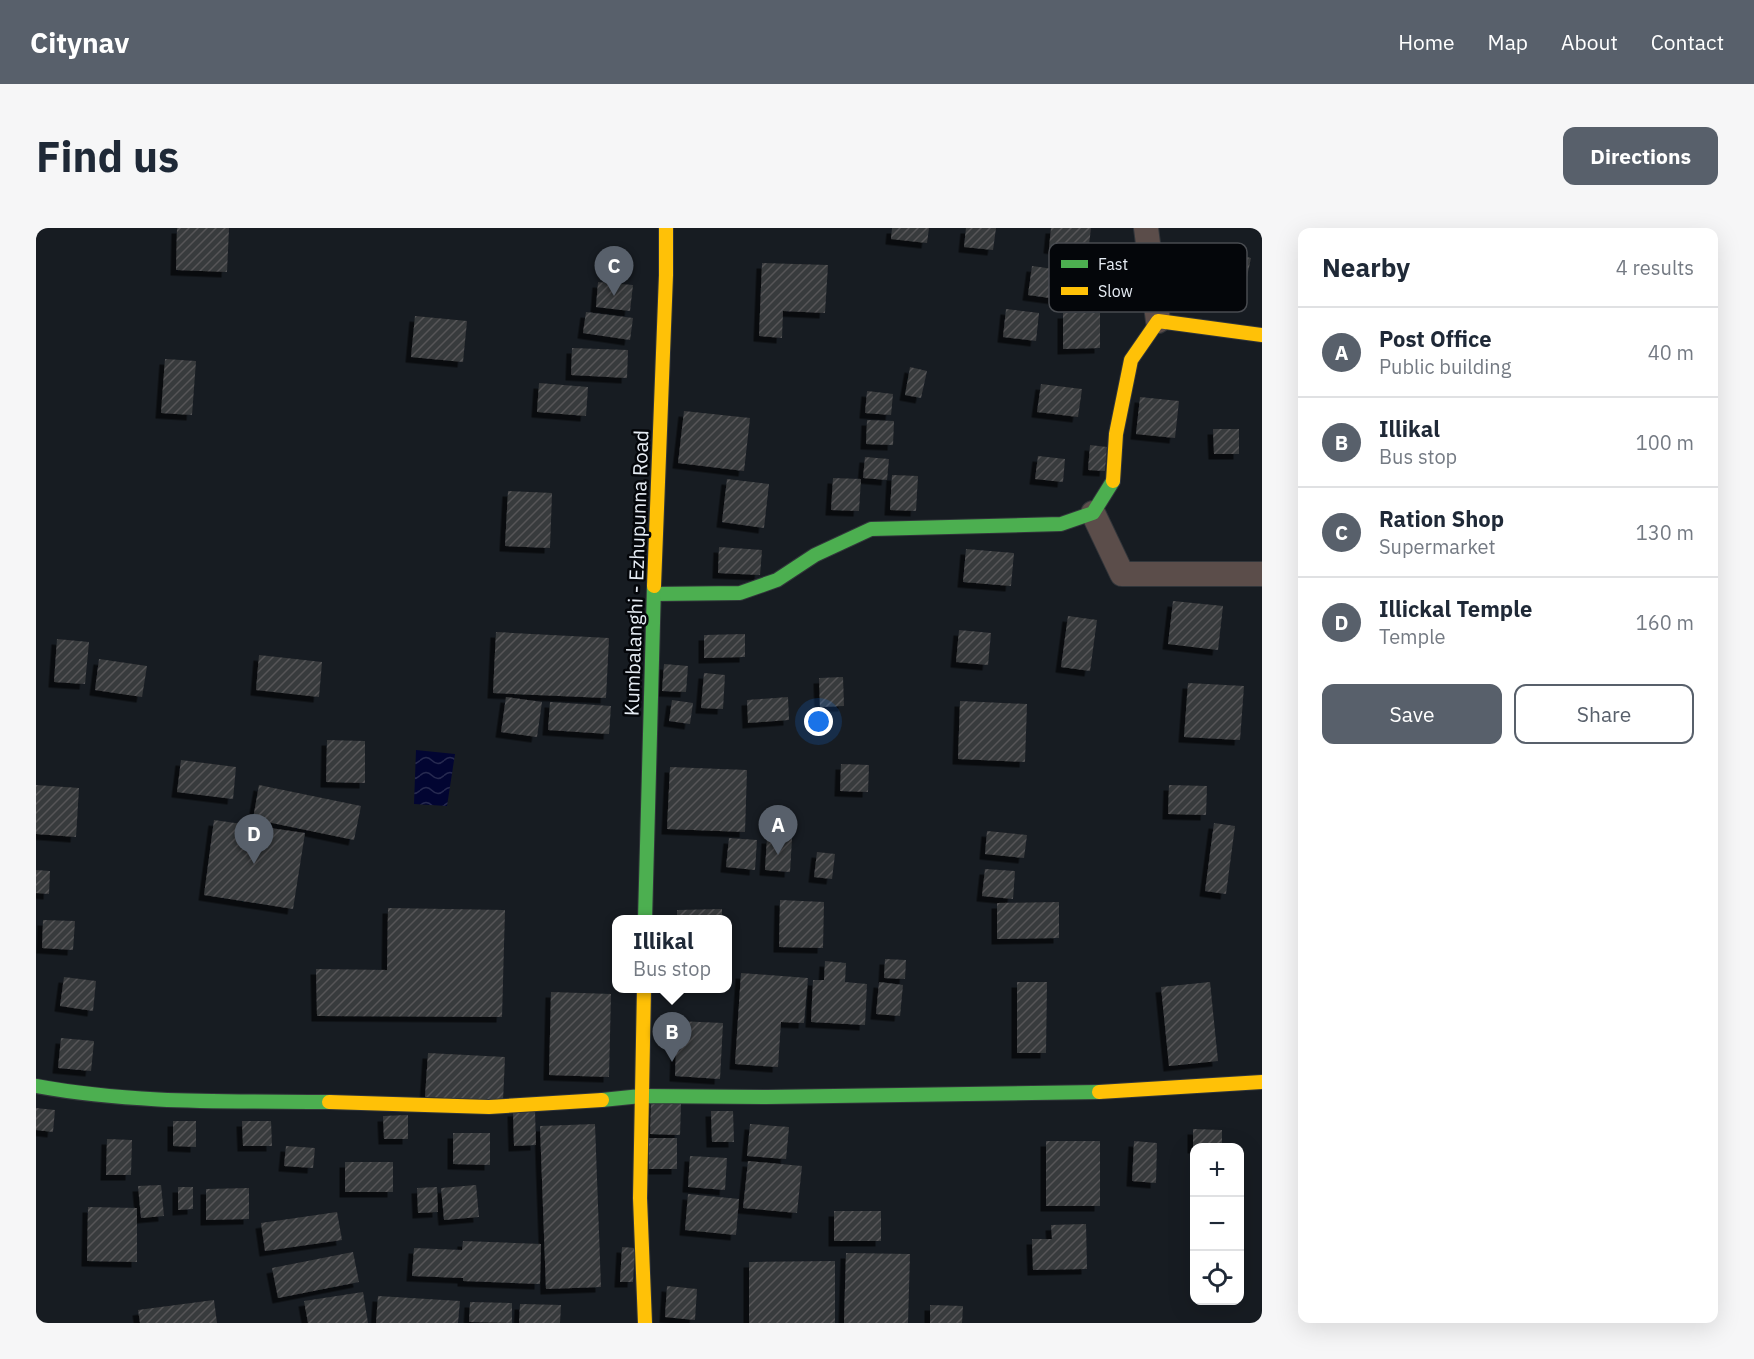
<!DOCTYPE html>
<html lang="en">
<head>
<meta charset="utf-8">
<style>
	:root { --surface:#fff; --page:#f6f6f7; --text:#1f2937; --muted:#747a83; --line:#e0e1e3; --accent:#58606b }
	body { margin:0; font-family:"IBM Plex Sans",sans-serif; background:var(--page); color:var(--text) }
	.controls { position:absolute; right:18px; bottom:18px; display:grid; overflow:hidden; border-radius:12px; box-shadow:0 6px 24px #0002 }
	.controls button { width:54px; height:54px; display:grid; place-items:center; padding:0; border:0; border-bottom:2px solid var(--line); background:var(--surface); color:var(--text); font:30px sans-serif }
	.you { position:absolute; left:783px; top:494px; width:21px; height:21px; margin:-15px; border:4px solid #fff; border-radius:50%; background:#1a73e8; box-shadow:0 0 0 9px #1a73e833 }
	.badge { display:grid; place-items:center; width:39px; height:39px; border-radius:50%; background:var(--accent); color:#fff; font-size:20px; font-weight:700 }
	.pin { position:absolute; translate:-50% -50px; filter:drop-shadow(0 2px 3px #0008) }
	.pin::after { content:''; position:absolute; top:32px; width:21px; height:18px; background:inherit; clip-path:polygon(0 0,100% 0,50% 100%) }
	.popup { position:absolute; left:576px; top:687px; width:120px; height:78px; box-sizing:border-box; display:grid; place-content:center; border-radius:12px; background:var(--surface); filter:drop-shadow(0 2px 4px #0005); font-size:20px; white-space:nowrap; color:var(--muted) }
	.popup b { font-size:22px; color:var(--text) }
	.popup::after { content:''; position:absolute; left:50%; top:100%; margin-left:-12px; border:12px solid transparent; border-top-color:var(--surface) }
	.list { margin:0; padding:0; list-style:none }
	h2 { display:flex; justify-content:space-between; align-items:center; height:78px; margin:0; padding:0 24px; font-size:26px }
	h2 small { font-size:20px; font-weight:400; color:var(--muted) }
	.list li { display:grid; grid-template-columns:39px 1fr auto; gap:18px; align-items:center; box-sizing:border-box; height:90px; padding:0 24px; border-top:2px solid var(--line) }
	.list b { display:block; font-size:22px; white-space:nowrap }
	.list p { margin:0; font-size:20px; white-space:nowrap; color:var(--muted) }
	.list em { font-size:20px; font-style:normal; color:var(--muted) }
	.actions { display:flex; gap:12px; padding:18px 24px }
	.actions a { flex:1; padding:14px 0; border:2px solid var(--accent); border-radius:12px; text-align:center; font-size:21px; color:var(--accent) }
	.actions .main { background:var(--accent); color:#fff }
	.icon { flex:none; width:33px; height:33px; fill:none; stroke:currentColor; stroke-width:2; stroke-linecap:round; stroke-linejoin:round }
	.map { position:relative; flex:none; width:1226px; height:1095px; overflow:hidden; border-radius:12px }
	header { display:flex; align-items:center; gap:36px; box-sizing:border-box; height:84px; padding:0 30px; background:var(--accent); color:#fff }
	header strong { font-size:28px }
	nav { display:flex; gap:33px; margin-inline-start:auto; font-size:21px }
	.intro { display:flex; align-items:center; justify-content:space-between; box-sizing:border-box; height:144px; padding:0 36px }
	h1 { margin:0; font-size:42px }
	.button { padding:15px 27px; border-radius:12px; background:var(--accent); color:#fff; font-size:21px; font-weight:700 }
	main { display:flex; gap:36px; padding:0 36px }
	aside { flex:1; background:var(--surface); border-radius:12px; box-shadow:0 6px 24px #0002 }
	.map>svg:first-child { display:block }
	.water { fill:url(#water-waves) }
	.building { fill:url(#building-hatch); filter:url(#shadow) }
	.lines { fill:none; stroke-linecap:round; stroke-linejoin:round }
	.street-casing { stroke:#31353a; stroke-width:26 }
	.fast-casing { stroke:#31353a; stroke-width:16 }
	.slow-casing { stroke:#31353a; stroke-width:16 }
	.street { stroke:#5b4d4a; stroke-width:24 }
	.fast { stroke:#4caf50; stroke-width:14 }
	.slow { stroke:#ffc107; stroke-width:14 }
	.labels { text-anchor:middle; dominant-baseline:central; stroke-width:5; stroke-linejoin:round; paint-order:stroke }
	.street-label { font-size:20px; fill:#e6ecf4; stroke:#04060a }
	.key { fill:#04060a; stroke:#484b50; stroke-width:1.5 }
	.key-label { font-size:16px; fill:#e6ecf4 }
</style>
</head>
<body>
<header>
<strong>Citynav</strong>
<nav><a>Home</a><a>Map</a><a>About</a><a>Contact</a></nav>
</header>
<div class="intro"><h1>Find us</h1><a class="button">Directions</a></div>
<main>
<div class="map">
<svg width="1226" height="1095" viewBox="0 0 1226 1095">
	<defs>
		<pattern id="water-waves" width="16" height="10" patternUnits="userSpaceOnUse" patternTransform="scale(1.5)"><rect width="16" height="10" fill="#020532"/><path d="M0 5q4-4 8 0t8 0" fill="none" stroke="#272a50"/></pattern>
		<pattern id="building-hatch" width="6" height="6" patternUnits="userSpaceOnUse" patternTransform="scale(1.5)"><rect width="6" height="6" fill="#393a3c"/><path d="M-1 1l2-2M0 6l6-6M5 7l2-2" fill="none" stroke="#565759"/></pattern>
		<filter id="shadow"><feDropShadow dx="-5.5" dy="5.5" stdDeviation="0" flood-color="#0009"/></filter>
	</defs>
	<rect width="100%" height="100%" fill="#171c22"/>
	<polygon class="water" points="380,522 419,526 411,578 378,576"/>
	<g class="building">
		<polygon points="141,0 193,0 191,44 140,42"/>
		<polygon points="856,0 893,0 891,15 855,11"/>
		<polygon points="930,0 960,0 957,22 928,19"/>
		<polygon points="1015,0 1055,0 1052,25 1013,20"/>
		<polygon points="1166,19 1215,30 1209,58 1160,47"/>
		<polygon points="726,35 792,37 789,85 747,83 746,110 723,108"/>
		<polygon points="996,38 1025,42 1021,71 992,67"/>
		<polygon points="562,54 597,57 594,83 560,79"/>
		<polygon points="970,81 1003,85 1000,113 967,109"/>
		<polygon points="550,84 597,90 594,112 547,105"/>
		<polygon points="1027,85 1064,85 1064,120 1027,121"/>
		<polygon points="379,88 431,93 427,134 375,129"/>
		<polygon points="536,120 592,122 591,150 535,147"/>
		<polygon points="129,131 160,133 156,187 125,185"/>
		<polygon points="874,139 891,143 885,170 869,167"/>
		<polygon points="503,155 552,159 550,188 501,184"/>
		<polygon points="1005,156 1046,161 1042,189 1001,184"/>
		<polygon points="831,163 857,166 855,187 829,185"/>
		<polygon points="1104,169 1143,173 1139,210 1100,206"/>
		<polygon points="648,183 714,190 708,243 642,235"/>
		<polygon points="831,192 858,193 857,217 830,216"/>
		<polygon points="1177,201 1203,201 1203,226 1178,226"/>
		<polygon points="1054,217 1071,219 1069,243 1052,242"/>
		<polygon points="1002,228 1029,231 1027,254 999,251"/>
		<polygon points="829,229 853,231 851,252 827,250"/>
		<polygon points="856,247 882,248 880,283 854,282"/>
		<polygon points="797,250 825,251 823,283 795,282"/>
		<polygon points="691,251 733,256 728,300 686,294"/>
		<polygon points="472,263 516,265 514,320 469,318"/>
		<polygon points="683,319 726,322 724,347 682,345"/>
		<polygon points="930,321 978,325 975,358 927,354"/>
		<polygon points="1137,373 1187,378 1182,422 1132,416"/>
		<polygon points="1032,388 1061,392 1054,443 1025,439"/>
		<polygon points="923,402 955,405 952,437 920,434"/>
		<polygon points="460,404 573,410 570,470 457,465"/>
		<polygon points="709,406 709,429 668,430 668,407"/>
		<polygon points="21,411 53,414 49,456 18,454"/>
		<polygon points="223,427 286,434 283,469 220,462"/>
		<polygon points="63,431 111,438 106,469 59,462"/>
		<polygon points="628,436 652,438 650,464 626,463"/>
		<polygon points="668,445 689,447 687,481 665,480"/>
		<polygon points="807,449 808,478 784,479 783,450"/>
		<polygon points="1152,455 1208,458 1204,512 1148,509"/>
		<polygon points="470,469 506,474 501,509 465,504"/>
		<polygon points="752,469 753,492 712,495 711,472"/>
		<polygon points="636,472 657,475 654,496 633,493"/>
		<polygon points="924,473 991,476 989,534 922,531"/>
		<polygon points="514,474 575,478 573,506 512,502"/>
		<polygon points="291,512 329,513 329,555 290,554"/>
		<polygon points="145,532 200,539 197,571 141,564"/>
		<polygon points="805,536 833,537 832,564 804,563"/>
		<polygon points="634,539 711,542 709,604 631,601"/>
		<polygon points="0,557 43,560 40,609 0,606"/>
		<polygon points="223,557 325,578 318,612 217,591"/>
		<polygon points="1133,557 1171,558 1170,587 1132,586"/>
		<polygon points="178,592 269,605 257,681 168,667"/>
		<polygon points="1178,595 1199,598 1190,666 1169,663"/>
		<polygon points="951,603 991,607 988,630 949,626"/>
		<polygon points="693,610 721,612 719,642 690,639"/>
		<polygon points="731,610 756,611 754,644 729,642"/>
		<polygon points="781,624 799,626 796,651 778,649"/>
		<polygon points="949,641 979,643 977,671 946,668"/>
		<polygon points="0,642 14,643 13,666 0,665"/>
		<polygon points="744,672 788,674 787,720 743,719"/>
		<polygon points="1023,674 1023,710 961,711 961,675"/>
		<polygon points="352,680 469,682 466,789 281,788 280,741 351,742"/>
		<polygon points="686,681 686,692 641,692 641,682"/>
		<polygon points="7,692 39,693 37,722 6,720"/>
		<polygon points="849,731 870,732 869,751 848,750"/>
		<polygon points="789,733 810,735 809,754 831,756 829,797 775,794 777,752 788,752"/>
		<polygon points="705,745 772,750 768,795 745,794 742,839 699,836"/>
		<polygon points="28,749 60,753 57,783 24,778"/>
		<polygon points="843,754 867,757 864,788 840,786"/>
		<polygon points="981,754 1011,754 1010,825 981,825"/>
		<polygon points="1174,754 1182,833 1133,838 1125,759"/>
		<polygon points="515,764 575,766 573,849 513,847"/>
		<polygon points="641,793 687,795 684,851 639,848"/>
		<polygon points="25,810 58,813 55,843 22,840"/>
		<polygon points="392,825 469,829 467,873 389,869"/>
		<polygon points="615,874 645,875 644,907 614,906"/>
		<polygon points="0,880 19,882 17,904 0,902"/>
		<polygon points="499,882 500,917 478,918 477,883"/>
		<polygon points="675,883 697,883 698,914 676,914"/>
		<polygon points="372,887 372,911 348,911 347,888"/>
		<polygon points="137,893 160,893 160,919 137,918"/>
		<polygon points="206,893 235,893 236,918 207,918"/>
		<polygon points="559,896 565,1059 510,1061 504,898"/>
		<polygon points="714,896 753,899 750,931 711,928"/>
		<polygon points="1157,901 1186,902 1186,920 1157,920"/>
		<polygon points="417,905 454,905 454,937 417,936"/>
		<rect x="613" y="910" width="28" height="31"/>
		<polygon points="71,911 96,912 95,947 70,947"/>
		<rect x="1010" y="913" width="54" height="65"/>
		<polygon points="1098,913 1121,915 1120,955 1096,953"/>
		<polygon points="250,918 279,920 277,940 248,938"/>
		<polygon points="654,928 691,930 689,962 652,959"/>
		<polygon points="712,933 766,938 761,985 707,980"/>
		<rect x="309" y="934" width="48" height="30"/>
		<polygon points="125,957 128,988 105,990 102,958"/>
		<polygon points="440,957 443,989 408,992 405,960"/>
		<polygon points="142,959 157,959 157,981 142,982"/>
		<polygon points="401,959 402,984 382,985 381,960"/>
		<polygon points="213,960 213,991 170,992 170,961"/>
		<polygon points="652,966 703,971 700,1007 649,1002"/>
		<polygon points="52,979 101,980 101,1034 51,1033"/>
		<rect x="798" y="983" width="47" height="30"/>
		<polygon points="301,984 306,1012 229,1023 225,995"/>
		<polygon points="1050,996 1051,1041 997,1042 996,1011 1016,1011 1015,997"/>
		<polygon points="427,1013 505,1016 504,1056 427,1053 427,1050 376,1048 378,1020 426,1022"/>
		<polygon points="586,1019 599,1020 597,1054 584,1054"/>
		<polygon points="317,1024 323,1054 242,1070 236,1040"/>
		<polygon points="810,1025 874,1026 872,1095 808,1095"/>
		<polygon points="799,1033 799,1095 713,1095 713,1034"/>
		<polygon points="631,1058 661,1061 659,1092 629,1089"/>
		<polygon points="327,1064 332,1095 272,1095 268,1073"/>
		<polygon points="342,1068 424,1073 422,1095 340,1095"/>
		<polygon points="178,1072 181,1095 104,1095 102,1082"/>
		<polygon points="434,1074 476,1075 476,1095 433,1094"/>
		<polygon points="484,1076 525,1077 524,1095 483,1095"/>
		<polygon points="894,1077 927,1078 926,1095 894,1095"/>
	</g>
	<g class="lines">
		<defs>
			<g id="street">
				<polyline points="1110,0 1122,93"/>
				<polyline points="1057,285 1086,346 1226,346"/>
			</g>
			<g id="fast">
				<polyline points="618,366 704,365 741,352 779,327 835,301 1025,296 1057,285 1077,253"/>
				<polyline points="609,692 618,358"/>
				<path d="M0,858C96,876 195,873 293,874"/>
				<polyline points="566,872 605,868 731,869 1063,864"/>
			</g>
			<g id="slow">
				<polyline points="1077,253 1080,206 1095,132 1122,93 1226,107"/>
				<polyline points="618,358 630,47 630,0"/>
				<polyline points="608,760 604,970 609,1095"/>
				<polyline points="1063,864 1226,854"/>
				<polyline points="293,874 453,879 566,872"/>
			</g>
		</defs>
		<use href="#street" class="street-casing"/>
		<use href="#fast" class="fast-casing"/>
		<use href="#slow" class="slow-casing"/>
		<use href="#street" class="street"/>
		<use href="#fast" class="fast"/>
		<use href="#slow" class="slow"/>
	</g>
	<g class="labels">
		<g class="street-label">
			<text transform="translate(600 345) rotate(-88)">Kumbalanghi - Ezhupunna Road</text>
		</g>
	</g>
	<rect x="1013" y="15" width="198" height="69" rx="9" class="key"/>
	<rect x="1025" y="32" width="27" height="8" fill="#4caf50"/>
	<rect x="1025" y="59" width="27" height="8" fill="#ffc107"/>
	<g class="key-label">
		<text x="1062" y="42">Fast</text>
		<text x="1062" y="69">Slow</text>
	</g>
</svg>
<div class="controls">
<button>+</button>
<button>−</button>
<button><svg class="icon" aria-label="locate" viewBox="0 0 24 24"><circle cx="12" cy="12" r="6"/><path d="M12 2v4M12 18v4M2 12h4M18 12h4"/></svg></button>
</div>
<div class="you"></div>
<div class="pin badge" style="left:742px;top:627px">A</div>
<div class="pin badge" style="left:636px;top:834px">B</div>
<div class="popup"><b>Illikal</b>Bus stop</div>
<div class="pin badge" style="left:578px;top:68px">C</div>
<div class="pin badge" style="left:218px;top:636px">D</div>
</div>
<aside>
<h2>Nearby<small>4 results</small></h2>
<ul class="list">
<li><span class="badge">A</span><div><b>Post Office</b><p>Public building</p></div><em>40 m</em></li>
<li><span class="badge">B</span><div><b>Illikal</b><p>Bus stop</p></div><em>100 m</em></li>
<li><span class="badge">C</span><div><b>Ration Shop</b><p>Supermarket</p></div><em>130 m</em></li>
<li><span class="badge">D</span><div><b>Illickal Temple</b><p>Temple</p></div><em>160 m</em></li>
</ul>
<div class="actions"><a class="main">Save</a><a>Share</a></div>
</aside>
</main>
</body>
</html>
